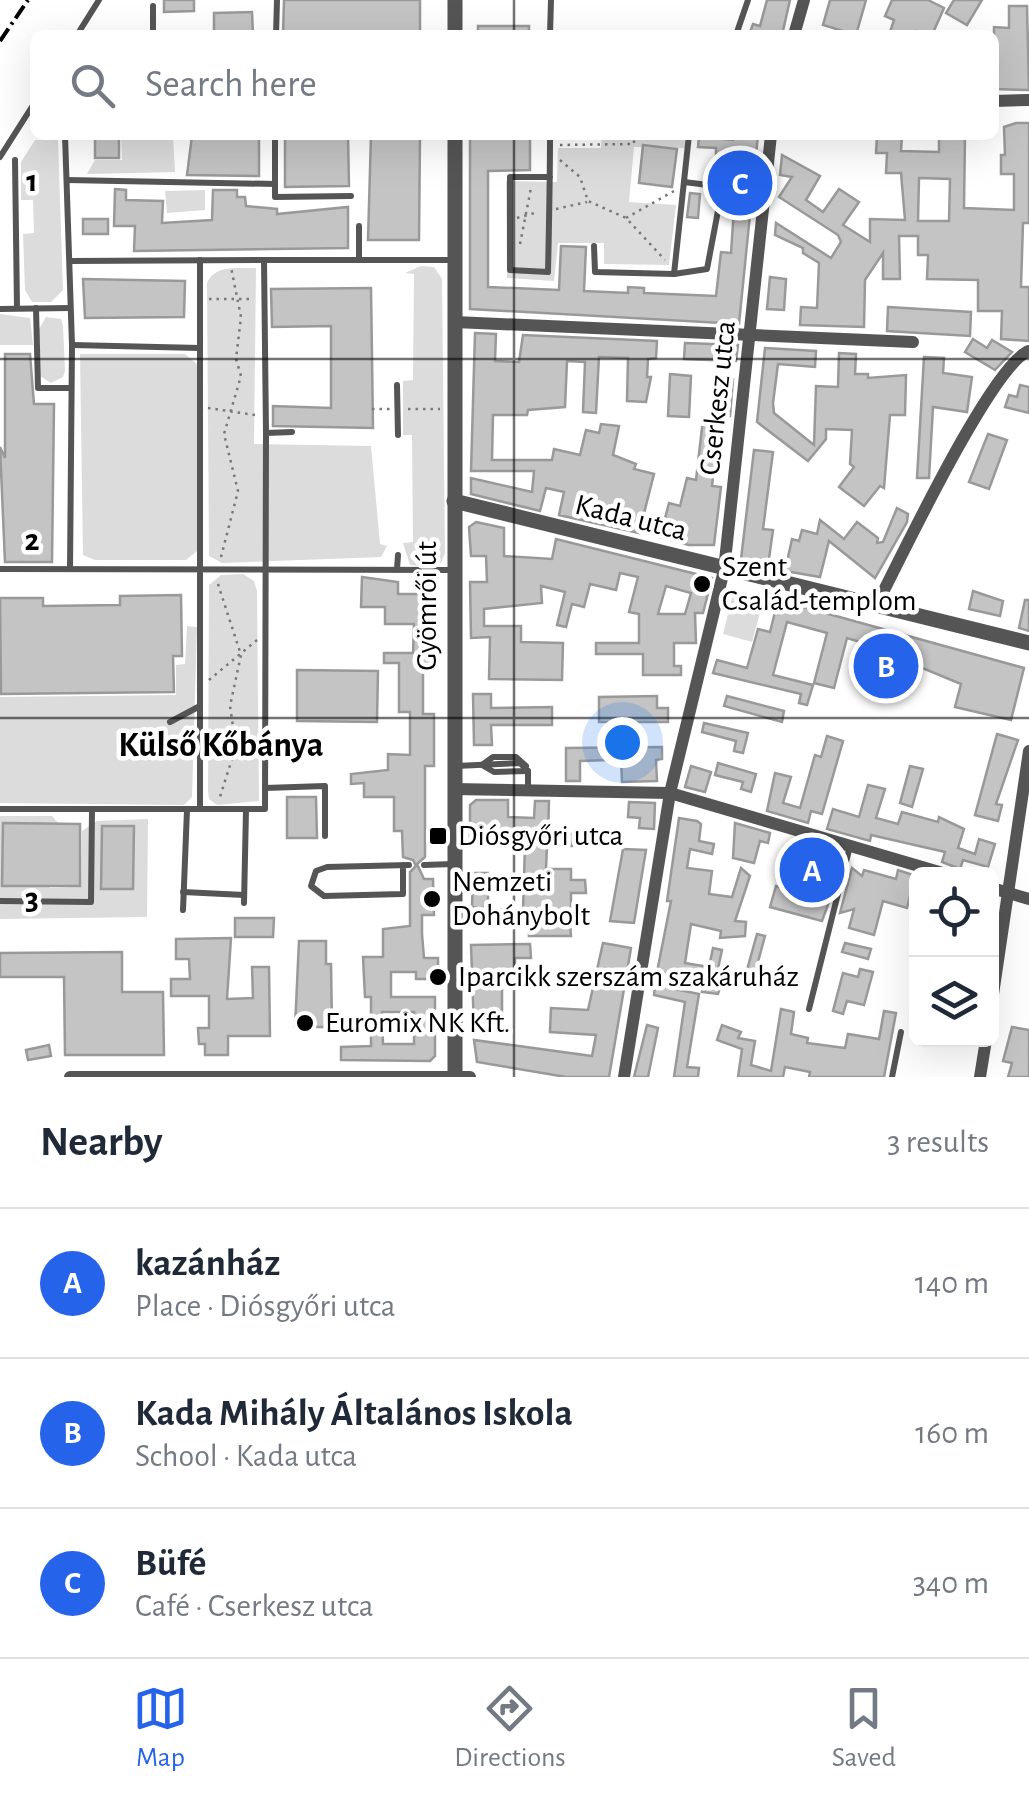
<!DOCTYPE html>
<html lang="en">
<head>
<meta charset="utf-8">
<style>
	:root { --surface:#fff; --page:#f6f6f7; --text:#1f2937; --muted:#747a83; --line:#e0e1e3; --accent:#2563eb }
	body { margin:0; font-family:"Alegreya Sans",sans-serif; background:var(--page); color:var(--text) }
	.controls { position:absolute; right:30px; bottom:30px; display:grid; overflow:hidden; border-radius:15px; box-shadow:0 10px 40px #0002 }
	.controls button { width:90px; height:90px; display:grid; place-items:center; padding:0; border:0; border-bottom:2px solid var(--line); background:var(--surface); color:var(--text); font:50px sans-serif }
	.you { position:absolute; left:622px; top:742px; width:35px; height:35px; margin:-25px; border:8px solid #fff; border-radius:50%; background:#1a73e8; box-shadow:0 0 0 15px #1a73e833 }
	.badge { display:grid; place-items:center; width:65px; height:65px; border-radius:50%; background:var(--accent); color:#fff; font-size:32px; font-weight:700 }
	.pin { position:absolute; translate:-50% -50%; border:5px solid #fff; box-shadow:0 2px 10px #0006 }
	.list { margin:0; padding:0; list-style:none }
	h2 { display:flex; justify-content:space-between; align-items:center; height:130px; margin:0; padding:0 40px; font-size:42px }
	h2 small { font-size:32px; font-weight:400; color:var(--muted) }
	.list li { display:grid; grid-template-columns:65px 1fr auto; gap:30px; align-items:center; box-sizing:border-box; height:150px; padding:0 40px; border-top:2px solid var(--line) }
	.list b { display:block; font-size:38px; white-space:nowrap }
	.list p { margin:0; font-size:32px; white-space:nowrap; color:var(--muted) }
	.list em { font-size:32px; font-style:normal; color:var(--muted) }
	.icon { flex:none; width:55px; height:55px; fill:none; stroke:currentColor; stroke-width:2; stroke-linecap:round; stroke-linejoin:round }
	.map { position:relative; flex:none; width:1029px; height:1077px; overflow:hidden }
	.search { position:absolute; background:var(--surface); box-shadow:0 10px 40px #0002; left:30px; right:30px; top:30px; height:110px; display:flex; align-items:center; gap:25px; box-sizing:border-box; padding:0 35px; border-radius:15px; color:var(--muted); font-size:38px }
	.sheet { height:580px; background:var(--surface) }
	nav { display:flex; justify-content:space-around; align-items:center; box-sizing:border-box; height:140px; border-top:2px solid var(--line); background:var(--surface); font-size:28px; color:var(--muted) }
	nav a { display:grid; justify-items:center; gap:5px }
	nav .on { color:var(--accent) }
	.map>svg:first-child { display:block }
	.green { fill:#dcdcdc }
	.building { fill:#c4c4c4; stroke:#999; stroke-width:2.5; fill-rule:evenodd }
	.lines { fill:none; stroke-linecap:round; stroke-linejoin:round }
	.path { stroke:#777; stroke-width:2.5; stroke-dasharray:2.5 5; stroke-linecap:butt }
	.service { stroke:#555; stroke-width:6 }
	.minor { stroke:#555; stroke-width:12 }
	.tertiary { stroke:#555; stroke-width:15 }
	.rail { stroke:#000; stroke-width:4; stroke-dasharray:15 5 2.5 5; stroke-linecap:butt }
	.grid { fill:none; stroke:#000; stroke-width:2.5; stroke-opacity:0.55 }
	.poi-dot { fill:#000; stroke:#fff; stroke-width:4 }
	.labels { text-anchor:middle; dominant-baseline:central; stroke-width:9; stroke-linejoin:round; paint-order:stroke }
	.street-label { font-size:30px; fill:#000; stroke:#fff }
	.poi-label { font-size:30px; fill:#000; stroke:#fff; text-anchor:start }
	.quarter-label { font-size:35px; font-weight:bold; fill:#000; stroke:#fff }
	.grid-label { font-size:32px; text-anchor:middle; font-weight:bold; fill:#000; stroke:#fff; stroke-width:9; stroke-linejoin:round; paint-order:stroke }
</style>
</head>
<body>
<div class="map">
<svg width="1029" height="1077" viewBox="0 0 1029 1077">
	<rect width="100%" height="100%" fill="#fff"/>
	<g class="green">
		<polygon points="121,135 173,135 175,172 87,174 95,160 122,160"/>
		<polygon points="602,135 686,135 685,148 634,147 629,202 676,205 669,265 604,264 604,243 558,243 554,281 507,278 506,181 557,182 558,148 601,148"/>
		<polygon points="35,140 58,140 63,290 51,302 32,302 25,290 23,234 34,233 33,200 21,200 21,162"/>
		<polygon points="205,190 205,210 167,213 165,191"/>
		<polygon points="421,266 434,267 442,279 445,553 441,563 432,567 410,565 403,543 413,542 412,435 403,435 403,381 413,380 414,274 405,273"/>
		<path d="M256,268L254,444L371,446L380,544L387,546L381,557L222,563L209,556L207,283C216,264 237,269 256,268Z"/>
		<polygon points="0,314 30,318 33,345 0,345"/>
		<polygon points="46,317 61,319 63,326 65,371 63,377 51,383 40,376 39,329"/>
		<polygon points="80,354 185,354 198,365 197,551 186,560 95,560 83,555"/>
		<polygon points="243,574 254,581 257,591 259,801 217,805 209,799 208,791 209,585 221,575"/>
		<polygon points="734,590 764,598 752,642 723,634"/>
		<polygon points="187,626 197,627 192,797 184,805 0,803 0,697 176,695 176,665 185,664"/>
		<polygon points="0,816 52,816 67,833 48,874 49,888 81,887 82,831 97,821 148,819 147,917 0,919"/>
	</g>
	<g class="building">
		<polygon points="164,0 194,0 194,11 164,12"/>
		<polygon points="284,0 420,0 420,35 283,35"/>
		<polygon points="767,0 790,0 782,35 749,35 753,24 760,26"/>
		<polygon points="830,0 866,0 856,35 823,25"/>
		<polygon points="892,0 928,0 944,8 932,35 916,31 914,35 889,35 894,20 885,16"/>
		<polygon points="954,0 982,0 967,25 946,13"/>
		<polygon points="1009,6 1027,6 1029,90 994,89 994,27 1009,28"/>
		<polygon points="252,12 253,35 214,35 214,13"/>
		<rect x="478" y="26" width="51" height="9"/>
		<path d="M1016,123H1029V223H1023L1021,287H1029V341L1001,339L1002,311H978V280L927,279L928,255H918V236H899L900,279H883V253L865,280L864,327L800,325L801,307L817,308L819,263L803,253V248L775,235L776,223L831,258L841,242L838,235L779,197L792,177L780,175L782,155L820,176L806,200L823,212L839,189L859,202L843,225L870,242V219L905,220L901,173H886L887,153H876L877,136L902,135L901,151L939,152V135H965L964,208L1014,210V174H1001V155H1005L1004,127ZM919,178L950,179L949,221H918Z"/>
		<rect x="95" y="135" width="24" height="23"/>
		<polygon points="259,135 259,176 187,175 192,136"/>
		<polygon points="285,135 348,135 349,186 285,187"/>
		<polygon points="371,135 420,135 419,240 368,240"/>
		<polygon points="470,135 530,135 530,170 488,171 488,287 559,290 561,246 586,247 584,291 628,293 628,287 644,288 644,293 716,296 721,252 731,253 736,178 716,176 716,148 698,147 699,137 733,140 733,135 758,135 739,324 470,309"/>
		<polygon points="643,145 677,149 672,187 639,183"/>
		<polygon points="115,189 126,190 126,200 163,201 162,223 212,220 213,190 237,190 237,197 245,197 246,206 277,209 277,214 348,207 348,248 134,251 135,226 114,226"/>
		<polygon points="690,193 700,194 698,218 687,217"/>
		<rect x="83" y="219" width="25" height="15"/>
		<polygon points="770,277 786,279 784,310 767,309"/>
		<polygon points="83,279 185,281 184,317 85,318"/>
		<polygon points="371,288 373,428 273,426 273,406 331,408 331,326 272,327 271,289"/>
		<polygon points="888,307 971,312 970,336 887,331"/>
		<polygon points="475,333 496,334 495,361 519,362 523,335 657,341 656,358 648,359 647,377 651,377 646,402 627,401 628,358 599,357 596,413 583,412 585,362 567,361 565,407 528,410 527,415 493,415 492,460 552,460 554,449 580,455 586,430 599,433 601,424 619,426 613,455 636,464 634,469 654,474 639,533 559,515 564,492 546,488 540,511 471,494 471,478 532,492 534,471 471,471"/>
		<polygon points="973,339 987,348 992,340 1012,352 995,370 965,352"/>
		<polygon points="685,343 738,345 736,361 684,359"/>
		<polygon points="765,348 816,351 815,367 778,364 773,403 774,413 814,445 816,386 838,387 839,353 856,354 855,374 868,374 868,378 906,375 905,415 890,415 884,488 880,486 864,506 839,487 854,467 850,464 852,430 826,429 826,439 808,461 757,422"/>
		<polygon points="5,354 30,354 34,404 54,404 52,562 5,562 0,447 5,458"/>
		<polygon points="924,357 944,358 943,373 972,377 967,412 933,407 929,478 917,478"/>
		<polygon points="670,374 691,376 689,417 668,416"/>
		<polygon points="714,377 733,379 730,416 720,416 712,486 721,487 714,545 689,545 660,537 669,503 680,506 687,478 696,480 703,419 711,419"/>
		<polygon points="1020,385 1029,387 1029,413 1005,407 1009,395 1017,397"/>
		<polygon points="988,434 1007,440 989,489 969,482"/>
		<polygon points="754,450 773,452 763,529 773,530 768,566 741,559"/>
		<polygon points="897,508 908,514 907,522 875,578 829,541 820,577 785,571 792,539 799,541 802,530 817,534 820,520 844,539 857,522 878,538 877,543 883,542"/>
		<path d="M476,522L504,528V556L552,559L556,539L712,578L703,613H695L696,643H674V666H681V675H643V654H596V643H639V614L629,612L638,577L620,573L616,590L590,584L584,607L572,604L566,627L557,625L565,592L541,586L542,603L484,609V626H521V642L563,643L562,680L489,679L490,637L471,638L470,582H487L486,556H471L469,527ZM666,586L691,593L685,614H658Z"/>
		<path d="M362,577L398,582V594H424V610H436L435,664H423V714H434V766H425V857L417,864L424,879H433L434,915H422V934L424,958H438V979H416V972H391V997H435V1056L430,1061L341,1060V1047L371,1046V997H365L363,957H383V929L410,926V872L416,866L413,860L403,857L402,831H394V797H364V783L351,784V774L388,770V754L410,755V712H399V663H384V653H413L414,624H385V607H361ZM382,1012H414V1044H383Z"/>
		<polygon points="973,591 1003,601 1000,616 969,609"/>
		<polygon points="181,595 182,656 173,656 174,692 1,694 0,598 43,598 43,606 120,605 120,596"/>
		<polygon points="778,600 1024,668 1011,720 955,707 961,684 884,652 883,656 872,653 867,644 847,638 834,688 814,683 827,633 787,622 773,675 813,685 807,705 799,703 801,694 713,673 717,660 747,668 758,629 770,632"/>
		<polygon points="1025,600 1029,600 1029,631 1019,628"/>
		<polygon points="297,670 378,671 377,722 297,721"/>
		<polygon points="473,694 491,694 491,708 552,707 552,725 491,725 492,745 474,745"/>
		<polygon points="657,696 657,708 668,708 668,722 599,722 599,697"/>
		<polygon points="727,696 784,711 782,722 724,706"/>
		<polygon points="704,723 748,733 743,753 734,751 736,741 702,732"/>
		<polygon points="997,734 1018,740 996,804 1002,805 998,821 975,815"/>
		<polygon points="827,736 843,741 822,814 811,811 808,823 767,811 775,773 791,777 783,803 800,808 815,755 821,757"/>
		<polygon points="662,747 662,759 656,760 657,781 622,782 621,760 609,760 580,761 580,781 566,781 566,748"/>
		<polygon points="718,763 756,774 751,792 741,789 743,782 715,775"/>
		<polygon points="691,766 711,772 705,792 685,787"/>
		<polygon points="910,766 923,769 912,807 900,803"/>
		<polygon points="868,785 885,789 876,818 898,824 902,812 938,822 939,817 964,829 958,848 975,854 979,839 995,844 988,867 963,860 960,869 942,862 945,852 871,835 870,841 827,829 833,809 859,817"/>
		<polygon points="287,797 316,797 317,838 287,838"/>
		<polygon points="476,800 508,800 508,817 534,818 535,801 549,801 548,833 573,834 572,846 547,846 546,869 571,869 571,880 585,880 586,893 571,893 571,912 585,912 585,923 570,923 571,936 529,936 528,925 490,924 490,909 523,910 525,845 470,842 470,805"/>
		<polygon points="629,802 655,803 654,829 639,828 640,818 628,817"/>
		<polygon points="679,818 697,821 701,824 699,841 714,844 712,854 690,849 687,868 712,871 709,894 732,897 741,868 750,876 735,921 746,922 745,936 720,938 721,931 691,924 685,963 709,967 713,948 722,950 718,969 742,973 741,984 722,981 718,994 702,992 704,977 657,972 671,901 667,901"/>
		<polygon points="3,823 80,824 80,886 2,886"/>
		<polygon points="735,823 770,833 768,843 760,841 754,863 733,858"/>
		<polygon points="102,826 134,826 133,889 101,889"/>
		<polygon points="623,849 646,850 634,923 610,921"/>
		<polygon points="807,850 826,856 812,897 818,904 829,902 822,921 770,907 776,886 796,891"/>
		<polygon points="852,868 862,876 864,870 896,879 898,870 916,876 916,889 912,888 907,908 883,901 874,935 849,928 854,909 840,913"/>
		<polygon points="473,873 488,873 488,908 472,907"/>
		<polygon points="235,918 274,918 273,937 235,937"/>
		<polygon points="757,934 765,936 753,980 745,977"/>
		<polygon points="231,938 227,999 253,998 252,967 269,967 270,1036 228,1036 228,1055 205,1055 205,1044 199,1044 198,1028 209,1028 209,996 171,996 171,979 190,979 189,959 176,959 176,939"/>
		<polygon points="299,941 326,941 326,964 331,964 332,1027 295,1027"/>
		<polygon points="603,943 631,948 609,1077 566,1077 477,1062 474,1040 592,1056 596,1035 550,1032 551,1008 588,1010"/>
		<polygon points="845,943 871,949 868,959 842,952"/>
		<polygon points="530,944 531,958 515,958 515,981 502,981 502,1028 474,1029 471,945"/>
		<polygon points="122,952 122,992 163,992 164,1055 65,1055 64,977 0,977 0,953"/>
		<polygon points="860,969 873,972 864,1005 847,1001 843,1014 833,1011 843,973 858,977"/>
		<polygon points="655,985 699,994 687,1067 699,1068 698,1077 674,1077 685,1002 654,995"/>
		<polygon points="781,1009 794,1012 791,1034 808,1038 807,1043 845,1048 848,1034 879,1039 884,1011 896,1013 884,1077 809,1077 810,1072 785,1067 783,1077 738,1077 742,1049 717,1040 722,1025 741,1032 738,1038 755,1041 751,1065 771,1071"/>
		<polygon points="647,1025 658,1028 648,1077 634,1077"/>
		<polygon points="1012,1027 1029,1030 1029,1077 1008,1077 1012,1063 1003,1061"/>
		<polygon points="49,1045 51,1056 28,1060 26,1050"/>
	</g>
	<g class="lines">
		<g class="path">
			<polyline points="560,145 634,144 634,135"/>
			<polyline points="560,160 580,177 588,201 626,218 665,260"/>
			<polyline points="556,209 587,202"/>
			<polyline points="517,218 538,212"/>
			<polyline points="626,218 674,191"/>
			<polyline points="520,244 531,188"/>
			<polyline points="209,299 253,299"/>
			<polyline points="208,408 255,415"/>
			<polyline points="372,409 390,409"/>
			<polyline points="408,409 440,409"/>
			<polyline points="221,557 238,491 224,434 241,376 236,359 241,317 231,267"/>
			<polyline points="218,584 241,655 230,706 236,746 220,797"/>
			<polyline points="209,680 257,640"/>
		</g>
		<g class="service">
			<polyline points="153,6 153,35"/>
			<polyline points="77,35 99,0"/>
			<polyline points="276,35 277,0"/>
			<polyline points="550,35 551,0"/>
			<polyline points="736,35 748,0"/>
			<polyline points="65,135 72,345 70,569"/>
			<polyline points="0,157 35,102"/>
			<polyline points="15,160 17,308"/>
			<path d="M550,177H510V270L548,272C549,226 550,181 550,135"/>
			<polyline points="67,180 275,184 275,135"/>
			<polyline points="275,184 275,197 351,196"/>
			<polyline points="594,246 595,272 674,274 689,135"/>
			<polyline points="200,260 200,809"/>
			<polyline points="359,260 359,226"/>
			<polyline points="70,261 264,260"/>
			<polyline points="674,274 707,269 721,195 716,186 684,182"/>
			<polyline points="36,308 38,388 71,388"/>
			<polyline points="0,309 70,308"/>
			<polyline points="72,345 200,348"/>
			<polyline points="397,385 398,435"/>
			<polyline points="266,433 264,260 455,260"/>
			<polyline points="0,569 454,570"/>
			<polyline points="397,569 398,555"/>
			<polyline points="170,722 200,706"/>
			<polyline points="456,766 520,763 528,771 528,789"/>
			<polyline points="526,766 516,757 493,757 482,765 494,772 528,771"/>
			<polyline points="265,788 325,786 325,836"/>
			<polyline points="0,809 265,809 266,433 292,432"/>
			<polyline points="403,865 403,894 324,896 311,886 316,871 327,867 409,865"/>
			<polyline points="424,865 453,864"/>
			<polyline points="183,892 244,895"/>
			<polyline points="819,897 839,844"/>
			<polyline points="0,901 91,902 92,811"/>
			<polyline points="244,903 246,810"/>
			<polyline points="183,910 187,810"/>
			<polyline points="809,1009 850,846"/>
			<polyline points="892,1077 901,1032"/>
		</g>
		<g class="minor">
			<polyline points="794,35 804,0"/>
			<polyline points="994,101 1029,100"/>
			<polyline points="455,322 913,342"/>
			<path d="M876,606C899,562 992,364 1029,351"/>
			<polyline points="454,789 670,793 946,874"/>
			<polyline points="992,888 1029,899"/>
			<polyline points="992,1001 1029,751"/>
			<polyline points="70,1077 470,1077"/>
			<polyline points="624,1077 670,793 724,570 771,135"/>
			<polyline points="980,1077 986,1040"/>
		</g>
		<g class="tertiary">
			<polyline points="455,0 455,35"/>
			<polyline points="454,501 1029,643"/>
			<polyline points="455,1077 455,135"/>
		</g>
		<polyline class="rail" points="0,41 28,0"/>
	</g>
	<path class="grid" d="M514,0V35M514,135V1077M0,359H1029M0,718H1029"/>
	<g class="poi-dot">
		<circle cx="702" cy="584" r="10"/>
		<rect x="428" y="826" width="20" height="20" rx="5"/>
		<circle cx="432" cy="899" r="10"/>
		<circle cx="438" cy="977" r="10"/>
		<circle cx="305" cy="1023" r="10"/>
	</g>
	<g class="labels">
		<g class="street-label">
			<text transform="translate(718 398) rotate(-84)">Cserkesz utca</text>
			<text transform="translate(631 518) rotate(14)">Kada utca</text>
			<text transform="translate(427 606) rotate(-90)">Gyömrői út</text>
		</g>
		<g class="poi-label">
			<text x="722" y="567">Szent<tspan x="722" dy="34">Család-templom</tspan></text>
			<text x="458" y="836">Diósgyőri utca</text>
			<text x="452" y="882">Nemzeti<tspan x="452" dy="34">Dohánybolt</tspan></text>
			<text x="458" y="977">Iparcikk szerszám szakáruház</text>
			<text x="325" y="1023">Euromix NK Kft.</text>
		</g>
		<g class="quarter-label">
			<text x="221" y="745">Külső Kőbánya</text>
		</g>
	</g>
	<g class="grid-label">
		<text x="32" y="191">1</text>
		<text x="32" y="550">2</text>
		<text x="32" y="909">3</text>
	</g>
</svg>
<div class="controls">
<button><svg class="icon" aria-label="locate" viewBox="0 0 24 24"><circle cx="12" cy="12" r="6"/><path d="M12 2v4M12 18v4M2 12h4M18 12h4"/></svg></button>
<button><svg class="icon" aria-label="layers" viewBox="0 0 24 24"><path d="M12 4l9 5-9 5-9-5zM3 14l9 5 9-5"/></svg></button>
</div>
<div class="you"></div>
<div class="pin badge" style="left:812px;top:870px">A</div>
<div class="pin badge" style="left:886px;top:666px">B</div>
<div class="pin badge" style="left:740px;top:183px">C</div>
<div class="search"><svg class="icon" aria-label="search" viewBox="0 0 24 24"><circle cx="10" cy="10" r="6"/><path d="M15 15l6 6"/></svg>Search here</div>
</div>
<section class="sheet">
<h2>Nearby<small>3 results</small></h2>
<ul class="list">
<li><span class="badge">A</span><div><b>kazánház</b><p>Place · Diósgyőri utca</p></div><em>140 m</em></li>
<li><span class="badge">B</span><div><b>Kada Mihály Általános Iskola</b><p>School · Kada utca</p></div><em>160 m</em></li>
<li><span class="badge">C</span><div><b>Büfé</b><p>Café · Cserkesz utca</p></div><em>340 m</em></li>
</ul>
</section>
<nav>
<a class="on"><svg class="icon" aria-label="map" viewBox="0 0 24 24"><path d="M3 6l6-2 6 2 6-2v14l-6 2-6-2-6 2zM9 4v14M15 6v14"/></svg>Map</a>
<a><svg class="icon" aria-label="directions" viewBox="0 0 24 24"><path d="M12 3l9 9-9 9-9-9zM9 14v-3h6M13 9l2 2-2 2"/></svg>Directions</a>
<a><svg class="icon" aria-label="saved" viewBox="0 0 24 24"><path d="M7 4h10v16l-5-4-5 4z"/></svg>Saved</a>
</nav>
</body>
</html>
